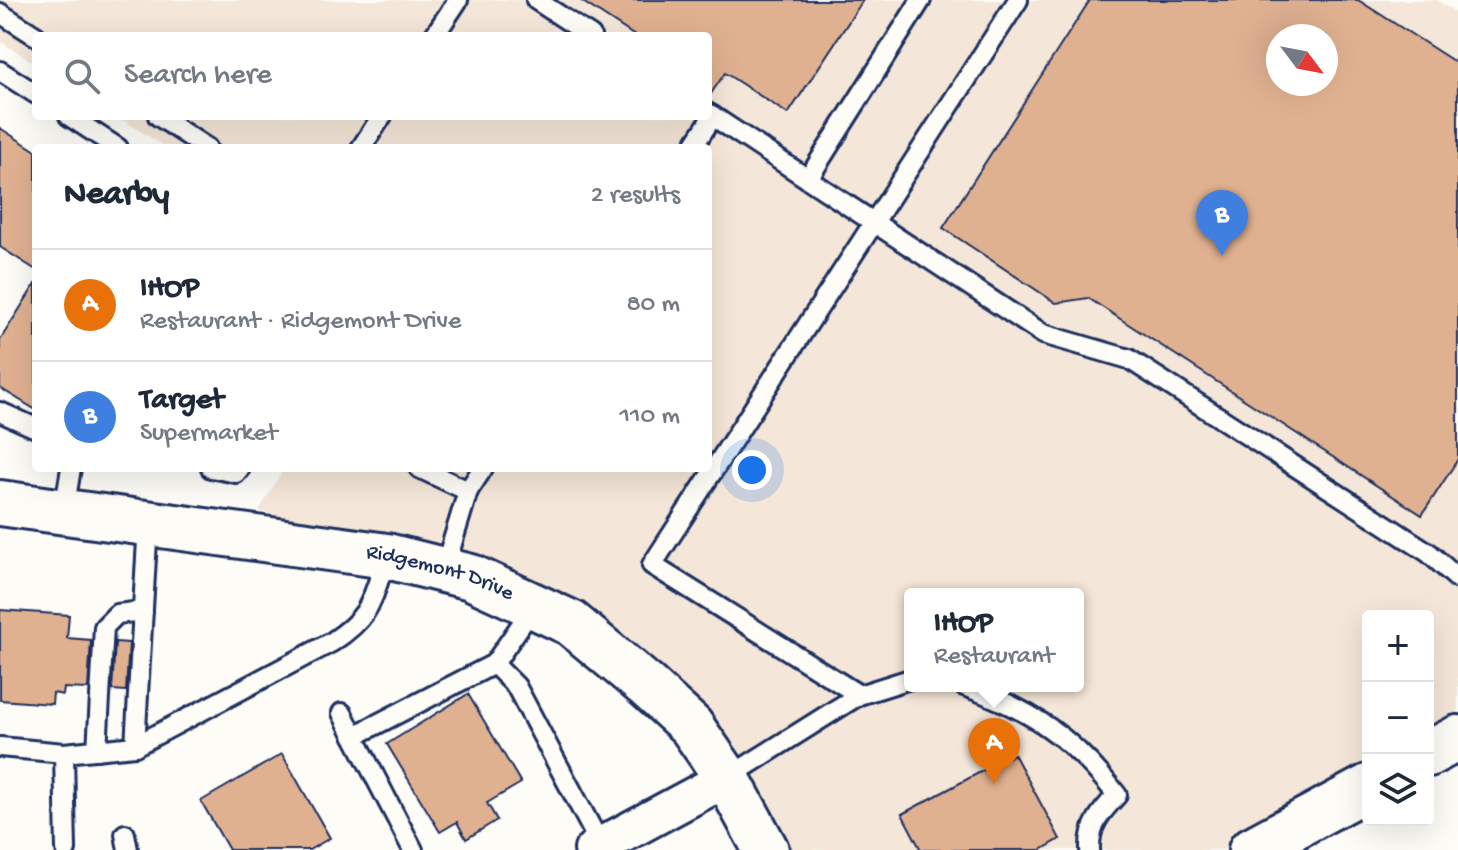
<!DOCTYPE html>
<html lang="en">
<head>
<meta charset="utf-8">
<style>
	:root { --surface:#fff; --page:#f2f2f3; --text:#1f2937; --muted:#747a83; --line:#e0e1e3; --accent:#0f766e }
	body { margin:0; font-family:"Gochi Hand",sans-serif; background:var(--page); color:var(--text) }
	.controls { position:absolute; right:24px; bottom:24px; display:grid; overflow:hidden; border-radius:8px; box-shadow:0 8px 32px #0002 }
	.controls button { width:72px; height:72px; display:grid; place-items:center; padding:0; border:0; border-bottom:2px solid var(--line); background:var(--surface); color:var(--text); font:40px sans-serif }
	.compass { position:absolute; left:1266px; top:24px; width:72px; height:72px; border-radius:50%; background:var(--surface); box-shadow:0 8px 32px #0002; rotate:122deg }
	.you { position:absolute; left:752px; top:470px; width:28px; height:28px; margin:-20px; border:6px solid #fff; border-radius:50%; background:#1a73e8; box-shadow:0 0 0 12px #1a73e833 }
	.badge { display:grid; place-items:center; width:52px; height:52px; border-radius:50%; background:var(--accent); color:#fff; font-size:26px; font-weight:700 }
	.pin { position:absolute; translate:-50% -66px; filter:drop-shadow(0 2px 4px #0008) }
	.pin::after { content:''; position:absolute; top:42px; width:28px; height:24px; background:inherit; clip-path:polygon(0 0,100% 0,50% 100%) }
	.popup { position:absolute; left:904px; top:588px; width:180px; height:104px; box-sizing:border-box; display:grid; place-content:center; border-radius:8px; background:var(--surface); filter:drop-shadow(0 2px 6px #0005); font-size:26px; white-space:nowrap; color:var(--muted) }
	.popup b { font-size:30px; color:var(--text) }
	.popup::after { content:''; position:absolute; left:50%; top:100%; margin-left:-16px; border:16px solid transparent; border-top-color:var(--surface) }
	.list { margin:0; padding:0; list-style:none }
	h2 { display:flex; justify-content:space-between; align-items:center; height:104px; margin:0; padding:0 32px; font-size:34px }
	h2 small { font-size:26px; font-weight:400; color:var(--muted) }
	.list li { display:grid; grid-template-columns:52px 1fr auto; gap:24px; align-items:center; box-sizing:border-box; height:112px; padding:0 32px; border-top:2px solid var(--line) }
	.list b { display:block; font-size:30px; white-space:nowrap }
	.list p { margin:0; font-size:26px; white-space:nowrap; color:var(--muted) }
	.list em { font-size:26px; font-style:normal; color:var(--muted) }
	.icon { flex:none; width:44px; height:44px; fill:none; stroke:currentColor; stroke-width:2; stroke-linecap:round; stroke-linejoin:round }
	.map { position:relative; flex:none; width:1458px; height:850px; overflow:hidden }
	.search { position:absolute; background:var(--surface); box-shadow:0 8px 32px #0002; left:32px; top:32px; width:680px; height:88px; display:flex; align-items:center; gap:20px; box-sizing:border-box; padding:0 28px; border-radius:8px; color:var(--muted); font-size:30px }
	.panel { position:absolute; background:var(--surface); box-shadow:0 8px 32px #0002; left:32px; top:144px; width:680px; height:328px; border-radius:8px }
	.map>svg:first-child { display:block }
	.built { fill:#f4e6d8; fill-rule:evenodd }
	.building { fill:#e0b191; stroke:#1b2f5e; stroke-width:2; fill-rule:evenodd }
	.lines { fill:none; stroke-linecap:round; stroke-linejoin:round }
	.lane-casing { stroke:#1b2f5e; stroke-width:24 }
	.street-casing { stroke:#1b2f5e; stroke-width:42 }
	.secondary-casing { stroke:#1b2f5e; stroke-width:50 }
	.lane { stroke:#fdfcf7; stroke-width:18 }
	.street { stroke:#fdfcf7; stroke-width:36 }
	.secondary { stroke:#fdfcf7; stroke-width:44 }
	.labels { text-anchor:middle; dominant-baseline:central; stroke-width:6; stroke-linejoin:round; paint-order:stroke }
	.street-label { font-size:22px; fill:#1b2f5e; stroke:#fdfcf7 }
</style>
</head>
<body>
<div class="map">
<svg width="1458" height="850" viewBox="0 0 1458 850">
	<rect width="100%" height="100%" fill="#fdfcf7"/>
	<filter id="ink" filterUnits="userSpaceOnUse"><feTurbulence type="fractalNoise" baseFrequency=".0125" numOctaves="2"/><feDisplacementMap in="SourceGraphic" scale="16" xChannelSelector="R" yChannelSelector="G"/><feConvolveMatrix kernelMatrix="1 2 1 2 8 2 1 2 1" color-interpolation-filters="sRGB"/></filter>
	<g filter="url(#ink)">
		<path class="built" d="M0,0H1437L1458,14V727L1428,743V616H1368V774L1226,850H786L716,727L551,586L259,511L284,468H708V148H167L117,116H708V36H36V64L0,41ZM1278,36H1326V84H1278ZM910,594H1078V686H910Z"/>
		<g class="building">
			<polygon points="580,0 863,0 788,114 725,73 708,98 708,36 635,36"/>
			<path d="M1090,0H1358L1458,64V459L1422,515L1088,298L1056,303L943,228ZM1278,36H1326V84H1278Z"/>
			<polygon points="0,128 36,151 36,270 0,247"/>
			<polygon points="36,283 36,410 0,388 0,340"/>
			<polygon points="0,610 69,615 67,638 91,640 88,689 64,688 63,695 53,693 52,704 0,700"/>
			<polygon points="115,642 129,643 126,691 112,690"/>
			<polygon points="468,694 521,783 487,803 497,820 466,839 457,822 440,832 387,744"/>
			<polygon points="282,754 330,838 309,850 229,850 201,801"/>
			<polygon points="1014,754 1060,839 1041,850 921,850 902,814"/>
		</g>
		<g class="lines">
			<defs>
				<g id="lane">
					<polyline points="536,0 591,36"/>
					<polyline points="0,13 36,36"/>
					<polyline points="434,36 458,0"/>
					<polyline points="0,71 36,94"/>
					<polyline points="708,113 1043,334 1129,359 1429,553 1458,579"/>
					<polyline points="69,116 118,148"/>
					<polyline points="158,116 207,148"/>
					<polyline points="361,148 382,116"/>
					<polyline points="692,148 713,116"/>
					<polyline points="808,179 921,0"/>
					<polyline points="0,412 36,428"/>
					<polyline points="211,468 236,473 240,468"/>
					<polyline points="419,468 468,491"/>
					<polyline points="64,511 71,468"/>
					<polyline points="444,570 468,491 483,468"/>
					<polyline points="494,664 534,606"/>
					<path d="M964,686C1032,710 1073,738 1117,795C1101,812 1089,825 1090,850"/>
					<polyline points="859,695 652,565 1018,0"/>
					<polyline points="342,713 413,850"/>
					<polyline points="354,736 494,664 516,686 601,846"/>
					<polyline points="135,746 148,523"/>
					<polyline points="0,747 64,753"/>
					<polyline points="97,750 104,627 117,614 143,611"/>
					<polyline points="727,778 859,695 910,679"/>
					<polyline points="125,834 128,850"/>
					<path d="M66,850L64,753L135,746L332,642C373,615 371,600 387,556"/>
				</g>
				<polyline id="street" points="593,850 727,778"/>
				<g id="secondary">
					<path id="s1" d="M0,503L387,556L471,577L571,623L647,686L691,726L727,778L766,850"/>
					<polyline points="1428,754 1458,738"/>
					<polyline points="1251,850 1368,787"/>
				</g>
			</defs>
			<use href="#lane" class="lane-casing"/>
			<use href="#street" class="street-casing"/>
			<use href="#secondary" class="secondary-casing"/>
			<use href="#lane" class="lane"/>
			<use href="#street" class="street"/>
			<use href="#secondary" class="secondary"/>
		</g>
	</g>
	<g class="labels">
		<g class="street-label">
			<text stroke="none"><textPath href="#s1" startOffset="446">Ridgemont Drive</textPath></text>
		</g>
	</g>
</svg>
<div class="controls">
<button>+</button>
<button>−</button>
<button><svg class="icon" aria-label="layers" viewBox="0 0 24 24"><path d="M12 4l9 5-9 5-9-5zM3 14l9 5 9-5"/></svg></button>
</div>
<svg class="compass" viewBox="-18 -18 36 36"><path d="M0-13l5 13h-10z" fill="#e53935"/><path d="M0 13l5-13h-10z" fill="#747a83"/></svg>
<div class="you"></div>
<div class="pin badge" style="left:994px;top:784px;background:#e8710a">A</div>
<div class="popup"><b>IHOP</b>Restaurant</div>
<div class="pin badge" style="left:1222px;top:256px;background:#3f7fe0">B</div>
<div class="search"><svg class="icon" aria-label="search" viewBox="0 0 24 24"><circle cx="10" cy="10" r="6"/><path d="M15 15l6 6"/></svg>Search here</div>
<section class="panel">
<h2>Nearby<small>2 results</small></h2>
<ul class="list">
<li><span class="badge" style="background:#e8710a">A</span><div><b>IHOP</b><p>Restaurant · Ridgemont Drive</p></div><em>80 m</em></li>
<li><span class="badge" style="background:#3f7fe0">B</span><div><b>Target</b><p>Supermarket</p></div><em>110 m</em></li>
</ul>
</section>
</div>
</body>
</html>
